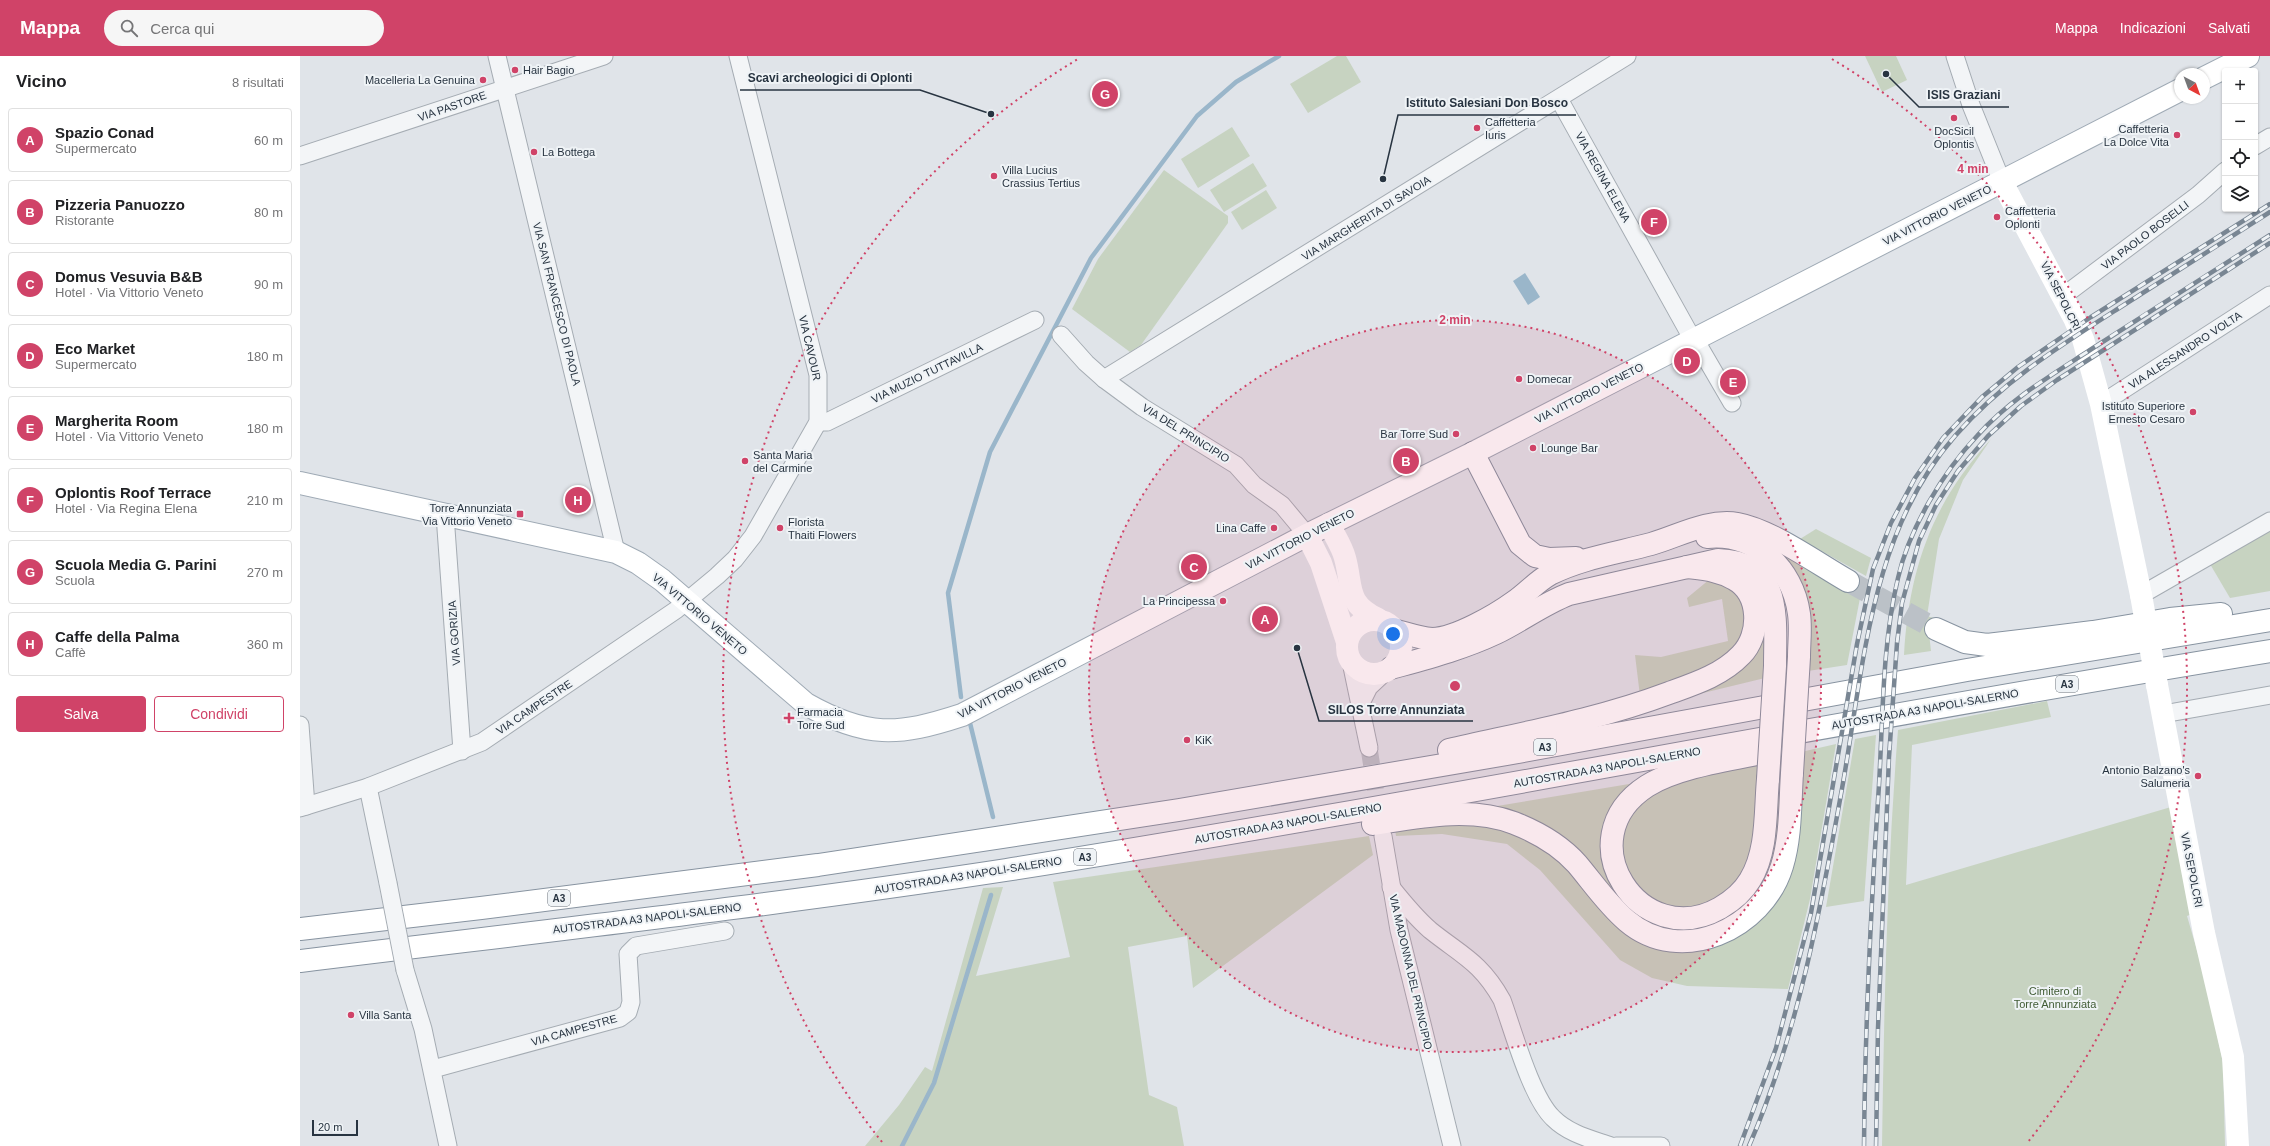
<!DOCTYPE html>
<html lang="it">
<head>
<meta charset="utf-8">
<style>
	:root { --surface:#fff; --page:#f6f6f6; --text:#202124; --muted:#757577; --line:#e0e0e0; --accent:#d04368 }
	body { margin:0; font-family:Arial,sans-serif; background:var(--page); color:var(--text) }
	.controls { position:absolute; right:12px; top:12px; display:grid; overflow:hidden; border-radius:4px; box-shadow:0 1px 3px #0004 }
	.controls button { width:36px; height:36px; display:grid; place-items:center; padding:0; border:0; border-bottom:1px solid var(--line); background:var(--surface); color:var(--text); font:20px sans-serif }
	.compass { position:absolute; left:1874px; top:12px; width:36px; height:36px; border-radius:50%; background:var(--surface); box-shadow:0 1px 3px #0004; rotate:139deg }
	.scale { position:absolute; left:12px; bottom:10px; width:46px; box-sizing:border-box; padding-left:4px; border:2px solid #283441; border-top:0; font-size:11px; line-height:14px; white-space:nowrap; color:#283441; -webkit-text-stroke:3px #eff3f6; paint-order:stroke }
	.you { position:absolute; left:1093px; top:578px; width:14px; height:14px; margin:-10px; border:3px solid #fff; border-radius:50%; background:#1a73e8; box-shadow:0 0 0 6px #1a73e833 }
	.badge { display:grid; place-items:center; width:26px; height:26px; border-radius:50%; background:var(--accent); color:#fff; font-size:13px; font-weight:700 }
	.pin { position:absolute; translate:-50% -50%; border:2px solid #fff; box-shadow:0 1px 4px #0006 }
	.list { margin:0; padding:0; list-style:none }
	h2 { display:flex; justify-content:space-between; align-items:center; height:52px; margin:0; padding:0 16px; font-size:17px }
	h2 small { font-size:13px; font-weight:400; color:var(--muted) }
	.list li { display:grid; grid-template-columns:26px 1fr auto; gap:12px; align-items:center; box-sizing:border-box; height:64px; margin:0 8px 8px; padding:0 8px; border:1px solid var(--line); border-radius:4px }
	.list b { display:block; font-size:15px; white-space:nowrap }
	.list p { margin:0; font-size:13px; white-space:nowrap; color:var(--muted) }
	.list em { font-size:13px; font-style:normal; color:var(--muted) }
	.actions { display:flex; gap:8px; padding:12px 16px }
	.actions a { flex:1; padding:9px 0; border:1px solid var(--accent); border-radius:4px; text-align:center; font-size:14px; color:var(--accent) }
	.actions .main { background:var(--accent); color:#fff }
	.icon { flex:none; width:22px; height:22px; fill:none; stroke:currentColor; stroke-width:2; stroke-linecap:round; stroke-linejoin:round }
	.map { position:relative; flex:none; width:1970px; height:1090px; overflow:hidden }
	header { display:flex; align-items:center; gap:24px; box-sizing:border-box; height:56px; padding:0 20px; background:var(--accent); color:#fff }
	header strong { font-size:19px }
	nav { display:flex; gap:22px; margin-inline-start:auto; font-size:14px }
	.search { width:280px; height:36px; background:var(--page); display:flex; align-items:center; gap:10px; box-sizing:border-box; padding:0 14px; border-radius:22px; color:var(--muted); font-size:15px }
	main { display:flex }
	aside { flex:1; background:var(--surface) }
	.map>svg:first-child { display:block }
	.green { fill:#c7d3c1 }
	.water { fill:#9ab6ca }
	.lines { fill:none; stroke-linecap:round; stroke-linejoin:round }
	.stream { stroke:#9ab6ca; stroke-width:4.5 }
	.street-tunnel { stroke:#bbc1c7; stroke-width:17; stroke-dasharray:17 8; stroke-linecap:butt }
	.highway-tunnel { stroke:#bbc1c7; stroke-width:22; stroke-dasharray:22 11; stroke-linecap:butt }
	.street-casing { stroke:#a5acb3; stroke-width:19 }
	.primary-casing { stroke:#9faab5; stroke-width:24 }
	.highway-casing { stroke:#8793a0; stroke-width:24 }
	.street { stroke:#f3f5f7; stroke-width:17 }
	.secondary { stroke:#fff; stroke-width:22 }
	.primary { stroke:#fff; stroke-width:22 }
	.highway { stroke:#fff; stroke-width:22 }
	.rail-casing { stroke:#798693; stroke-width:4.5 }
	.rail { stroke:#eff3f6; stroke-width:3; stroke-dasharray:9; stroke-linecap:butt }
	.street-bridge-casing { stroke:#a5acb3; stroke-width:19; stroke-linecap:butt }
	.highway-bridge-casing { stroke:#8793a0; stroke-width:24; stroke-linecap:butt }
	.street-bridge { stroke:#f3f5f7; stroke-width:17 }
	.secondary-bridge { stroke:#fff; stroke-width:22 }
	.highway-bridge { stroke:#fff; stroke-width:22 }
	.ring { fill:none; stroke:#d04368; stroke-width:2; stroke-dasharray:2 4 }
	.poi-dot { fill:#d04368; stroke:#eff3f6; stroke-width:1.5 }
	.labels { text-anchor:middle; dominant-baseline:central; stroke-width:4; stroke-linejoin:round; paint-order:stroke }
	.shield { fill:#eff3f6; stroke:#646d77; stroke-width:1 }
	.shield-label { font-size:10px; font-weight:bold; fill:#283441 }
	.poi-label { font-size:11px; fill:#283441; stroke:#eff3f6; text-anchor:start }
	.street-label { font-size:11px; fill:#283441; stroke:#eff3f6 }
	.park-label { font-size:11px; fill:#415c35; stroke:#eff3f6 }
	.centre { fill:#d04368; stroke:#eff3f6; stroke-width:2 }
	.ring-label { font-size:12px; text-anchor:middle; font-weight:bold; fill:#d04368; stroke:#eff3f6; stroke-width:4; stroke-linejoin:round; paint-order:stroke }
	.leader { fill:none; stroke:#283441; stroke-width:1.5 }
	.callout-dot { fill:#283441; stroke:#eff3f6; stroke-width:1.5 }
	.callout-label { font-size:12px; text-anchor:middle; font-weight:bold; fill:#283441; stroke:#eff3f6; stroke-width:4; stroke-linejoin:round; paint-order:stroke }
</style>
</head>
<body>
<header>
<strong>Mappa</strong>
<div class="search"><svg class="icon" aria-label="search" viewBox="0 0 24 24"><circle cx="10" cy="10" r="6"/><path d="M15 15l6 6"/></svg>Cerca qui</div>
<nav><a>Mappa</a><a>Indicazioni</a><a>Salvati</a></nav>
</header>
<main>
<aside>
<h2>Vicino<small>8 risultati</small></h2>
<ul class="list">
<li><span class="badge">A</span><div><b>Spazio Conad</b><p>Supermercato</p></div><em>60 m</em></li>
<li><span class="badge">B</span><div><b>Pizzeria Panuozzo</b><p>Ristorante</p></div><em>80 m</em></li>
<li><span class="badge">C</span><div><b>Domus Vesuvia B&amp;B</b><p>Hotel · Via Vittorio Veneto</p></div><em>90 m</em></li>
<li><span class="badge">D</span><div><b>Eco Market</b><p>Supermercato</p></div><em>180 m</em></li>
<li><span class="badge">E</span><div><b>Margherita Room</b><p>Hotel · Via Vittorio Veneto</p></div><em>180 m</em></li>
<li><span class="badge">F</span><div><b>Oplontis Roof Terrace</b><p>Hotel · Via Regina Elena</p></div><em>210 m</em></li>
<li><span class="badge">G</span><div><b>Scuola Media G. Parini</b><p>Scuola</p></div><em>270 m</em></li>
<li><span class="badge">H</span><div><b>Caffe della Palma</b><p>Caffè</p></div><em>360 m</em></li>
</ul>
<div class="actions"><a class="main">Salva</a><a>Condividi</a></div>
</aside>
<div class="map">
<svg width="1970" height="1090" viewBox="0 0 1970 1090">
	<rect width="100%" height="100%" fill="#e0e4e9"/>
	<g class="green">
		<polygon points="1037,0 1046,0 1061,26 1008,57 990,28"/>
		<polygon points="1565,0 1596,0 1607,24 1582,36"/>
		<polygon points="932,71 950,100 898,132 881,103"/>
		<polygon points="953,107 967,130 924,156 910,134"/>
		<polygon points="864,114 928,160 928,167 841,289 830,296 772,253 798,203"/>
		<polygon points="966,134 977,152 942,174 931,156"/>
		<path d="M1691,383L1663,424L1639,483L1627,560L1637,563L1629,577L1631,595L1604,599C1609,513 1632,447 1691,383Z"/>
		<polygon points="1516,473 1571,502 1566,520 1500,483"/>
		<polygon points="1970,473 1970,535 1930,542 1910,508"/>
		<path d="M1480,495L1544,532L1561,537L1547,609L1508,615C1507,566 1514,535 1480,495Z"/>
		<path d="M1420,522L1447,548C1447,556 1449,569 1446,576C1427,614 1376,625 1340,640L1335,599L1361,601L1428,585L1422,543L1389,551L1387,542L1410,523Z"/>
		<polygon points="1465,569 1465,622 1366,646"/>
		<path d="M1747,645L1751,661L1612,689L1606,829L1871,751L1892,858L1887,860L1906,925L1923,1007L1925,1090H1582C1584,951 1587,812 1598,674Z"/>
		<polygon points="1576,679 1564,845 1526,851 1555,683"/>
		<polygon points="1536,688 1510,843 1488,933 1387,930 1352,922 1320,904 1240,814 1207,788 1142,778 1096,780 1095,773 1156,767 1206,773 1244,792 1365,891 1461,862 1501,696"/>
		<polygon points="1484,699 1477,794 1467,823 1455,844 1407,875 1372,876 1341,865 1309,833 1185,752 1335,727 1305,781 1342,858 1443,847 1477,700"/>
		<polygon points="1460,706 1452,795 1439,828 1406,852 1369,854 1336,833 1320,796 1323,778 1331,760 1346,743 1360,732 1383,724"/>
		<polygon points="1069,780 1073,799 893,932 887,880 828,891 849,1039 877,1051 884,1090 565,1090 599,1049 625,1011 632,1015 683,832 703,831 676,920 770,901 753,826"/>
	</g>
	<polygon class="water" points="1225,217 1240,241 1228,249 1213,225"/>
	<g class="lines">
		<g class="stream">
			<polyline points="661,641 648,537 690,396 791,202 897,60 936,26 979,0"/>
			<polyline points="670,667 693,761"/>
			<polyline points="602,1090 634,1027 691,839"/>
		</g>
		<polyline class="street-tunnel" points="1069,692 1080,763"/>
		<polyline class="highway-tunnel" points="1548,525 1636,573"/>
		<defs>
			<g id="street">
				<polyline points="197,0 316,496"/>
				<polyline points="1655,0 1671,49 1702,126"/>
				<polyline points="1259,43 1393,284 1400,292 1432,347"/>
				<polyline points="1955,90 1970,81"/>
				<polyline points="0,100 304,0"/>
				<polyline points="1762,241 1898,139 1925,115"/>
				<polyline points="761,279 786,307 804,323 842,351 936,409 954,429 982,449 1007,479"/>
				<polyline points="804,323 1327,0"/>
				<polyline points="1801,348 1970,239"/>
				<polyline points="518,366 527,366 735,264"/>
				<polyline points="145,459 162,695"/>
				<polyline points="1841,539 1970,465"/>
				<polyline points="1051,606 1069,692"/>
				<polyline points="1059,651 1069,631 1085,616"/>
				<polyline points="1863,658 1970,639"/>
				<polyline points="0,669 6,750"/>
				<polyline points="68,731 88,827"/>
				<polyline points="0,752 68,731 182,686 376,554 417,520 435,503 453,480 518,366 518,319 438,0"/>
				<polyline points="1083,780 1099,874 1152,1090"/>
				<path d="M1091,831C1103,846 1115,861 1130,874C1161,899 1181,906 1202,944C1213,974 1231,1041 1253,1062C1269,1078 1291,1083 1311,1090"/>
				<polyline points="105,914 123,973 148,1090"/>
				<polyline points="133,1013 320,962 328,956 331,946 328,898 336,890 425,875"/>
				<polyline points="1316,1090 1361,1090"/>
			</g>
			<g id="primary">
				<polyline points="1904,22 1948,0"/>
				<path d="M0,427L316,496L338,507L362,524L506,648C566,682 598,680 662,659L1007,479L1173,397L1880,34"/>
			</g>
			<g id="highway">
				<polyline points="1173,397 1220,488 1235,500 1249,503 1276,502"/>
				<path d="M1407,481C1454,476 1493,512 1499,558C1501,572 1499,587 1499,601"/>
				<polyline points="1636,573 1665,586 1687,589 1793,576 1870,563 1921,558"/>
				<path d="M1097,575C1108,578 1120,582 1132,583C1155,583 1196,559 1214,546C1227,537 1236,526 1250,518C1282,502 1317,497 1351,488C1379,480 1407,463 1438,468C1471,474 1518,508 1548,525"/>
				<path d="M1091,612C1127,602 1162,593 1196,577C1221,565 1243,548 1269,538L1418,504C1483,506 1475,562 1475,610"/>
				<path d="M1149,694C1223,677 1297,664 1369,637C1394,628 1422,619 1441,599C1461,579 1461,538 1434,523C1419,514 1403,513 1387,511"/>
				<path d="M1468,723C1465,755 1468,795 1450,824C1443,836 1432,845 1420,852C1341,897 1265,783 1347,730C1379,710 1435,703 1472,695"/>
				<path d="M1073,768C1118,761 1170,750 1214,767C1237,776 1260,789 1277,808C1293,827 1308,849 1327,865C1381,911 1463,873 1482,810C1491,781 1490,747 1492,717"/>
				<polyline points="0,873 181,852 518,809 879,754 1207,698 1667,614 1970,564"/>
				<path d="M0,905C235,876 471,850 706,814C1128,747 1548,663 1970,595"/>
			</g>
		</defs>
		<use href="#street" class="street-casing"/>
		<use href="#primary" class="primary-casing"/>
		<use href="#highway" class="highway-casing"/>
		<use href="#street" class="street"/>
		<g class="secondary">
			<polyline points="1702,126 1774,262 1783,283 1801,348 1841,539"/>
			<path d="M1029,468C1034,479 1042,490 1045,502C1053,531 1045,547 1078,563"/>
			<polyline points="1007,479 1021,507 1047,586"/>
			<circle cx="1074" cy="591" r="27"/>
			<polyline points="1857,629 1904,877 1933,1001 1938,1090"/>
		</g>
		<use href="#primary" class="primary"/>
		<use href="#highway" class="highway"/>
		<defs>
			<g id="rail">
				<polyline points="1440,1090 1476,992 1511,857 1557,588 1573,513 1591,467 1615,422 1643,382 1682,341 1718,311 1791,261 1970,148"/>
				<path d="M1449,1090C1499,975 1521,850 1543,727C1564,607 1571,476 1655,380C1701,327 1758,291 1816,254C1867,221 1919,189 1970,156"/>
				<path d="M1564,1090C1565,969 1571,849 1579,729C1583,661 1582,589 1598,522C1609,473 1643,416 1677,380C1709,344 1750,320 1790,294C1850,255 1910,217 1970,179"/>
				<polyline points="1576,1090 1578,972 1589,701 1597,587 1602,547 1619,485 1636,449 1658,415 1688,380 1721,350 1757,324 1970,187"/>
			</g>
		</defs>
		<use href="#rail" class="rail-casing"/>
		<use href="#rail" class="rail"/>
		<defs>
			<polyline id="street-bridge" points="88,827 105,914"/>
			<g id="highway-bridge">
				<polyline points="1492,717 1499,601"/>
				<polyline points="1468,723 1475,610"/>
			</g>
		</defs>
		<use href="#street-bridge" class="street-bridge-casing"/>
		<use href="#highway-bridge" class="highway-bridge-casing"/>
		<use href="#street-bridge" class="street-bridge"/>
		<polyline class="secondary-bridge" points="1841,539 1857,629"/>
		<use href="#highway-bridge" class="highway-bridge"/>
	</g>
	<circle cx="1155" cy="630" r="366" fill="#d04368" fill-opacity=".12"/>
	<g class="ring">
		<circle cx="1155" cy="630" r="366"/>
		<path d="M582 1086A732 732 0 0 1 778 3M1532 3A732 732 0 0 1 1728 1086"/>
	</g>
	<g class="poi-dot">
		<circle cx="215" cy="14" r="4"/>
		<circle cx="183" cy="24" r="4"/>
		<circle cx="1654" cy="62" r="4"/>
		<circle cx="1177" cy="72" r="4"/>
		<circle cx="1877" cy="79" r="4"/>
		<circle cx="234" cy="96" r="4"/>
		<circle cx="694" cy="120" r="4"/>
		<circle cx="1697" cy="161" r="4"/>
		<circle cx="1219" cy="323" r="4"/>
		<circle cx="1893" cy="356" r="4"/>
		<circle cx="1156" cy="378" r="4"/>
		<circle cx="1233" cy="392" r="4"/>
		<circle cx="445" cy="405" r="4"/>
		<rect x="216" y="454" width="8" height="8" rx="2"/>
		<circle cx="480" cy="472" r="4"/>
		<circle cx="974" cy="472" r="4"/>
		<circle cx="923" cy="545" r="4"/>
		<path d="M487 656h4v4h4v4h-4v4h-4v-4h-4v-4h4z"/>
		<circle cx="887" cy="684" r="4"/>
		<circle cx="1898" cy="720" r="4"/>
		<circle cx="51" cy="959" r="4"/>
	</g>
	<g class="labels">
		<g class="shield">
			<rect x="1756" y="620" width="22" height="16" rx="3"/>
			<rect x="1234" y="683" width="22" height="16" rx="3"/>
			<rect x="774" y="793" width="22" height="16" rx="3"/>
			<rect x="248" y="834" width="22" height="16" rx="3"/>
		</g>
		<g class="shield-label">
			<text x="1767" y="628">A3</text>
			<text x="1245" y="691">A3</text>
			<text x="785" y="801">A3</text>
			<text x="259" y="842">A3</text>
		</g>
		<g class="poi-label">
			<text x="223" y="14">Hair Bagio</text>
			<text x="175" y="24" text-anchor="end">Macelleria La Genuina</text>
			<text x="1185" y="66">Caffetteria<tspan x="1185" dy="13">Iuris</tspan></text>
			<text x="1869" y="73" text-anchor="end">Caffetteria<tspan x="1869" dy="13">La Dolce Vita</tspan></text>
			<text x="1654" y="75" text-anchor="middle">DocSicil<tspan x="1654" dy="13">Oplontis</tspan></text>
			<text x="242" y="96">La Bottega</text>
			<text x="702" y="114">Villa Lucius<tspan x="702" dy="13">Crassius Tertius</tspan></text>
			<text x="1705" y="155">Caffetteria<tspan x="1705" dy="13">Oplonti</tspan></text>
			<text x="1227" y="323">Domecar</text>
			<text x="1885" y="350" text-anchor="end">Istituto Superiore<tspan x="1885" dy="13">Ernesto Cesaro</tspan></text>
			<text x="1148" y="378" text-anchor="end">Bar Torre Sud</text>
			<text x="1241" y="392">Lounge Bar</text>
			<text x="453" y="399">Santa Maria<tspan x="453" dy="13">del Carmine</tspan></text>
			<text x="212" y="452" text-anchor="end">Torre Annunziata<tspan x="212" dy="13">Via Vittorio Veneto</tspan></text>
			<text x="488" y="466">Florista<tspan x="488" dy="13">Thaiti Flowers</tspan></text>
			<text x="966" y="472" text-anchor="end">Lina Caffe</text>
			<text x="915" y="545" text-anchor="end">La Principessa</text>
			<text x="497" y="656">Farmacia<tspan x="497" dy="13">Torre Sud</tspan></text>
			<text x="895" y="684">KiK</text>
			<text x="1890" y="714" text-anchor="end">Antonio Balzano's<tspan x="1890" dy="13">Salumeria</tspan></text>
			<text x="59" y="959">Villa Santa</text>
		</g>
		<g class="street-label">
			<text transform="translate(152 50) rotate(-19)">VIA PASTORE</text>
			<text transform="translate(1303 121) rotate(61)">VIA REGINA ELENA</text>
			<text transform="translate(1637 159) rotate(-27)">VIA VITTORIO VENETO</text>
			<text transform="translate(1066 162) rotate(-32)">VIA MARGHERITA DI SAVOIA</text>
			<text transform="translate(1845 179) rotate(-37)">VIA PAOLO BOSELLI</text>
			<text transform="translate(1761 240) rotate(63)">VIA SEPOLCRI</text>
			<text transform="translate(257 248) rotate(76)">VIA SAN FRANCESCO DI PAOLA</text>
			<text transform="translate(510 292) rotate(77)">VIA CAVOUR</text>
			<text transform="translate(1885 294) rotate(-33)">VIA ALESSANDRO VOLTA</text>
			<text transform="translate(627 317) rotate(-26)">VIA MUZIO TUTTAVILLA</text>
			<text transform="translate(1289 337) rotate(-27)">VIA VITTORIO VENETO</text>
			<text transform="translate(886 377) rotate(32)">VIA DEL PRINCIPIO</text>
			<text transform="translate(1000 483) rotate(-27)">VIA VITTORIO VENETO</text>
			<text transform="translate(400 558) rotate(40)">VIA VITTORIO VENETO</text>
			<text transform="translate(154 577) rotate(-94)">VIA GORIZIA</text>
			<text transform="translate(712 632) rotate(-27)">VIA VITTORIO VENETO</text>
			<text transform="translate(234 651) rotate(-34)">VIA CAMPESTRE</text>
			<text transform="translate(1625 653) rotate(-10)">AUTOSTRADA A3 NAPOLI-SALERNO</text>
			<text transform="translate(1307 711) rotate(-10)">AUTOSTRADA A3 NAPOLI-SALERNO</text>
			<text transform="translate(988 767) rotate(-10)">AUTOSTRADA A3 NAPOLI-SALERNO</text>
			<text transform="translate(1892 814) rotate(79)">VIA SEPOLCRI</text>
			<text transform="translate(668 819) rotate(-9)">AUTOSTRADA A3 NAPOLI-SALERNO</text>
			<text transform="translate(347 862) rotate(-7)">AUTOSTRADA A3 NAPOLI-SALERNO</text>
			<text transform="translate(1111 916) rotate(77)">VIA MADONNA DEL PRINCIPIO</text>
			<text transform="translate(274 974) rotate(-16)">VIA CAMPESTRE</text>
		</g>
		<g class="park-label">
			<text x="1755" y="935">Cimitero di<tspan x="1755" dy="13">Torre Annunziata</tspan></text>
		</g>
	</g>
	<circle cx="1155" cy="630" r="6" class="centre"/>
	<g class="ring-label">
		<text x="1673" y="117">4 min</text>
		<text x="1155" y="268">2 min</text>
	</g>
	<path class="leader" d="M691 58L620 34H440M1586 18L1619 51H1709M1083 123L1098 59H1276M997 592L1019 665H1173"/>
	<g class="callout-dot">
		<circle cx="691" cy="58" r="4"/>
		<circle cx="1586" cy="18" r="4"/>
		<circle cx="1083" cy="123" r="4"/>
		<circle cx="997" cy="592" r="4"/>
	</g>
	<g class="callout-label">
		<text x="530" y="26">Scavi archeologici di Oplonti</text>
		<text x="1664" y="43">ISIS Graziani</text>
		<text x="1187" y="51">Istituto Salesiani Don Bosco</text>
		<text x="1096" y="658">SILOS Torre Annunziata</text>
	</g>
</svg>
<div class="controls">
<button>+</button>
<button>−</button>
<button><svg class="icon" aria-label="locate" viewBox="0 0 24 24"><circle cx="12" cy="12" r="6"/><path d="M12 2v4M12 18v4M2 12h4M18 12h4"/></svg></button>
<button><svg class="icon" aria-label="layers" viewBox="0 0 24 24"><path d="M12 4l9 5-9 5-9-5zM3 14l9 5 9-5"/></svg></button>
</div>
<svg class="compass" viewBox="-18 -18 36 36"><path d="M0-13l5 13h-10z" fill="#e53935"/><path d="M0 13l5-13h-10z" fill="#757577"/></svg>
<div class="scale">20 m</div>
<div class="you"></div>
<div class="pin badge" style="left:965px;top:563px">A</div>
<div class="pin badge" style="left:1106px;top:405px">B</div>
<div class="pin badge" style="left:894px;top:511px">C</div>
<div class="pin badge" style="left:1387px;top:305px">D</div>
<div class="pin badge" style="left:1433px;top:326px">E</div>
<div class="pin badge" style="left:1354px;top:166px">F</div>
<div class="pin badge" style="left:805px;top:38px">G</div>
<div class="pin badge" style="left:278px;top:444px">H</div>
</div>
</main>
</body>
</html>
